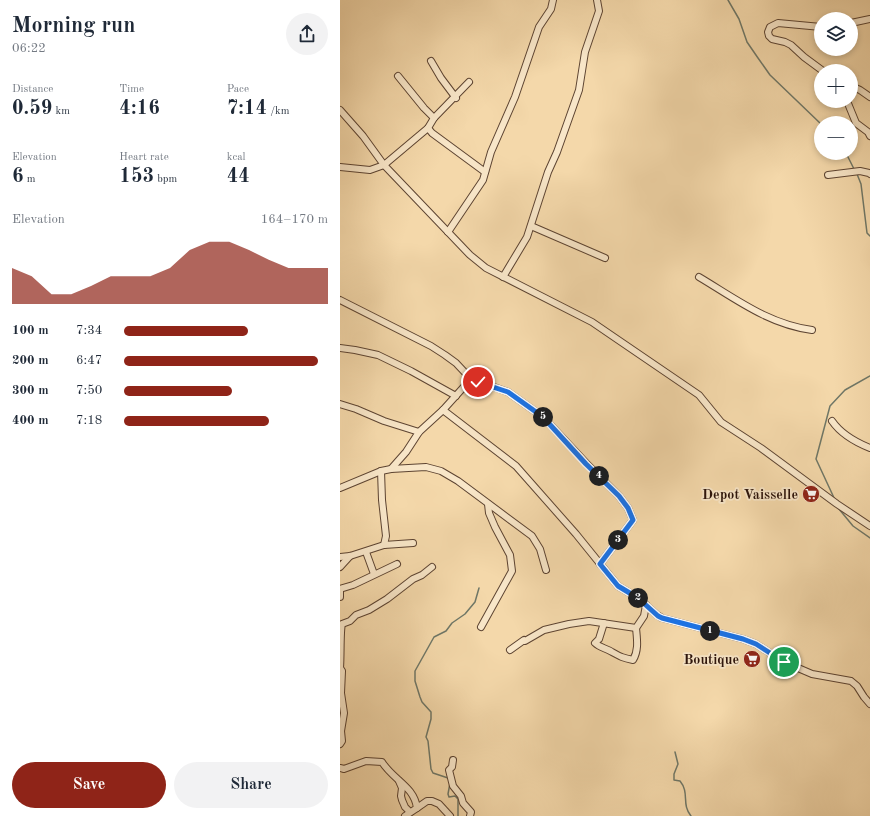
<!DOCTYPE html>
<meta charset="utf-8">
<style>
body{margin:0;font-family:"Old Standard TT",serif;background:#f2f2f3;color:#1f2937;height:100vh;display:flex;flex-direction:column;font-size:15px;white-space:nowrap}
*{box-sizing:border-box;margin:0}
p{font-size:13px;color:#747a83}
.icon{flex:none;width:22px;height:22px;fill:none;stroke:currentColor;stroke-width:2;stroke-linecap:round;stroke-linejoin:round}
.map{position:relative;flex:1;overflow:hidden}
.panel{display:flex;flex-direction:column;background:#fff;width:340px}
.panel>*{flex:none}
.controls{position:absolute;left:474px;top:12px;display:grid;gap:8px}
.controls a{display:grid;place-items:center;width:44px;height:44px;border-radius:50%;background:#fff;box-shadow:0 2px 6px #0003;font-size:20px}
.pin{position:absolute;display:grid;place-items:center;width:34px;height:34px;color:#fff;margin:-17px;border:2px solid #fff;border-radius:50%;box-shadow:0 1px 4px #0007}
.km{position:absolute;width:20px;height:20px;margin:-10px;border-radius:50%;background:#222;color:#fff;font-size:11px;line-height:20px;text-align:center}
.round{display:grid;place-items:center;flex:none;width:42px;height:42px;border-radius:21px;background:#f2f2f3}
.overview{display:flex;align-items:center;justify-content:space-between;height:68px;padding:0 12px}
h1{font-size:22px;font-weight:800;line-height:30px}
.figures{display:grid;grid-template-columns:repeat(3,1fr);gap:6px;height:68px;padding:4px 12px}
.figures div{display:grid;align-content:center}
.figures b{font-size:20px;font-weight:800}
.figures small{font-size:11px;font-weight:400}
.figures p{font-size:11px}
.chart{height:112px;padding:8px 12px}
.chart p{display:flex;justify-content:space-between}
.chart svg{width:100%;height:72px;margin-top:4px;fill:#8f2418;opacity:.7}
.action{display:flex;gap:8px;margin-top:auto;padding:8px 12px}
.action a{flex:1;height:46px;border-radius:24px;background:#8f2418;color:#fff;font-size:16px;font-weight:800;line-height:46px;text-align:center}
.action a+a{background:#f2f2f3;color:#1f2937}
ul{padding:0 12px;list-style:none;font-size:13px}
li{display:grid;grid-template-columns:64px 48px 1fr;align-items:center;height:30px}
li i{height:10px;border-radius:5px;background:#8f2418}
main{display:flex;flex:1;min-height:0}
.map>svg:first-child{display:block}
.lines{fill:none;stroke-linecap:round;stroke-linejoin:round}
.stream{stroke:#6f7767;stroke-width:1.5}
.minor-casing{stroke:#5d4432;stroke-width:8}
.minor{stroke:#f8e6c8;stroke-width:6}
.route-casing{stroke:#fff;stroke-width:8}
.route{stroke:#1a73e8;stroke-width:5}
.labels{text-anchor:middle;stroke-width:3.5;stroke-linejoin:round;paint-order:stroke}
.poi-label{font-size:14px;font-weight:bold;fill:#2b130a;stroke:#f8e6c8;text-anchor:end}
</style>
<main>
<section class="panel">
<div class="overview"><div><h1>Morning run</h1><p>06:22</p></div><a class="round"><svg class="icon" aria-label="share" viewBox="0 0 24 24"><path d="M12 15V3M7 8l5-5 5 5M5 13v7h14v-7"/></svg></a></div>
<div class="figures">
<div><p>Distance</p><b>0.59<small> km</small></b></div>
<div><p>Time</p><b>4:16</b></div>
<div><p>Pace</p><b>7:14<small> /km</small></b></div>
</div>
<div class="figures">
<div><p>Elevation</p><b>6<small> m</small></b></div>
<div><p>Heart rate</p><b>153<small> bpm</small></b></div>
<div><p>kcal</p><b>44</b></div>
</div>
<div class="chart"><p><span>Elevation</span>164–170 m</p>
<svg viewBox="0 0 160 44" preserveAspectRatio="none"><path d="M0 44V22L10 27L20 38L30 38L40 33L50 27L60 27L70 27L80 22L90 11L100 6L110 6L120 11L130 17L140 22L150 22L160 22V44z"/></svg>
</div>
<ul>
<li><b>100 m</b>7:34<i style="width:61%"></i></li>
<li><b>200 m</b>6:47<i style="width:95%"></i></li>
<li><b>300 m</b>7:50<i style="width:53%"></i></li>
<li><b>400 m</b>7:18<i style="width:71%"></i></li>
</ul>
<div class="action"><a>Save</a><a>Share</a></div>
</section>
<div class="map">
<svg width="530" height="816" viewBox="0 0 530 816">
<rect width="100%" height="100%" fill="#f4d8aa"/>
<filter id="stains"><feTurbulence type="fractalNoise" baseFrequency=".005" numOctaves="4"/><feColorMatrix values="0 0 0 0 .2 0 0 0 0 .09 0 0 0 0 .02 0 0 0 .5 -.17"/></filter>
<radialGradient id="worn" r=".72"><stop offset=".6" stop-color="#630" stop-opacity="0"/><stop offset="1" stop-color="#630" stop-opacity=".3"/></radialGradient>
<g class="lines">
<g class="stream">
<polyline points="388,0 399,19 407,42 418,58 430,75 481,124"/>
<polyline points="506,153 514,169"/>
<polyline points="517,174 521,184 527,233 530,236"/>
<polyline points="495,500 476,459 490,406 505,390 530,376"/>
<polyline points="499,509 513,526 530,538"/>
<path d="M335 752 338 764 334 774V780L340 781C350 793 341 804 351 816"/>
<polyline points="108,778 93,773 91,769 88,741 86,737 91,719 91,712 82,702 80,697 75,681 75,671 94,637 106,631 112,623 125,614 135,602 139,588"/>
<polyline points="110,783 108,794 109,797 115,796 118,799 118,816"/>
</g>
<defs>
<g id="minor">
<polyline points="511,23 530,19"/>
<polyline points="481,27 438,23 430,27 428,32 429,36 432,39 445,42 451,45 464,57 483,71"/>
<polyline points="91,61 101,78 116,98"/>
<polyline points="58,76 84,108 94,118"/>
<polyline points="511,86 520,90 530,97"/>
<polyline points="507,101 516,123 528,132 530,136"/>
<polyline points="0,110 23,136 44,165 130,255 146,268 252,322 271,335 359,395 381,422 421,448 497,504 530,526"/>
<polyline points="88,128 94,118 129,82"/>
<polyline points="0,167 30,170 44,165 88,128 92,133 145,172"/>
<polyline points="488,175 520,171 529,173 530,174"/>
<polyline points="191,226 265,258"/>
<polyline points="108,232 143,180 151,152 175,97 199,27 211,9 213,0"/>
<polyline points="163,277 187,237 208,172 217,152 239,90 245,52 259,11 257,0"/>
<path d="M359 277C396 299 428 324 472 330"/>
<polyline points="0,300 91,346 105,355 116,363 131,379 168,392 203,417 246,463 279,496 288,508 293,520 260,564"/>
<polyline points="0,348 15,350 38,355 71,371 116,396"/>
<polyline points="0,404 16,409 44,421 79,432"/>
<polyline points="103,410 176,466 236,534 278,586 298,598 317,615 322,618 403,639 416,644 444,662 472,674 511,681 517,686 524,697 530,704"/>
<path d="M492 421C501 434 515 442 530 448"/>
<polyline points="51,469 86,467 101,471 118,481 192,536 200,549 206,570"/>
<polyline points="41,471 42,500 46,536 44,545"/>
<polyline points="0,488 41,471 51,469 66,452 79,432 103,410 131,379"/>
<polyline points="26,552 34,574"/>
<polyline points="0,557 10,556 44,545 73,543"/>
<polyline points="0,567 10,556"/>
<polyline points="0,597 0,589 13,585 57,564"/>
<path d="M264 623 259 639 255 643C260 648 266 648 272 652 281 657 283 658 293 660 299 650 297 639 296 628"/>
<polyline points="141,627 172,571 170,555 155,527 149,513 148,504"/>
<polyline points="170,650 184,640 185,641 204,630 229,624 249,621 296,628 304,616 306,605"/>
<path d="M0 744 2 741 1 731 4 713 1 693 2 671 0 668C1 657 0 631 2 624L10 621 16 615 29 610 47 599 73 579 82 575 92 567"/>
<polyline points="113,760 112,767 109,770 113,786 121,796 123,803 131,812 130,816"/>
<path d="M0 768 4 769 26 761 42 762C53 780 74 786 77 808L65 816"/>
<polyline points="59,781 62,788 61,796 62,800 65,807 70,812"/>
<polyline points="77,808 87,801 92,801 99,804 110,816"/>
</g>
</defs>
<use href="#minor" class="minor-casing"/>
<use href="#minor" class="minor"/>
</g>
<g class="lines">
<defs>
<polyline id="route" points="138,382 168,392 203,417 246,464 279,496 288,508 293,520 260,564 278,586 298,598 318,616 322,618 403,639 416,644 444,662"/>
</defs>
<use href="#route" class="route-casing"/>
<use href="#route" class="route"/>
</g>
<defs>
<symbol id="supermarket-disc" viewBox="-11 -11 22 22"><circle r="9.5" fill="#8f2418" stroke="#f8e6c8"/><path d="M-6-5.5h2.5l.6 2H6L4.5 2H-2.5L-4.4-4H-6ZM-1.5 3.2a1.3 1.3 0 1 0 .1 0ZM3 3.2a1.3 1.3 0 1 0 .1 0Z" fill="#fff"/></symbol>
</defs>
<g fill-rule="evenodd">
<use href="#supermarket-disc" x="461" y="484" width="20" height="20"/>
<use href="#supermarket-disc" x="402" y="649" width="20" height="20"/>
</g>
<g class="labels">
<g class="poi-label">
<text x="458" y="499">Depot Vaisselle</text>
<text x="399" y="664">Boutique</text>
</g>
</g>
<rect width="100%" height="100%" filter="url(#stains)"/>
<rect width="100%" height="100%" fill="url(#worn)"/>
</svg>
<div class="controls">
<a><svg class="icon" aria-label="layers" viewBox="0 0 24 24"><path d="M12 4l9 5-9 5-9-5zM3 14l9 5 9-5"/></svg></a>
<a>+</a>
<a>−</a>
</div>
<div class="pin" style="left:444px;top:662px;background:#1e9e55"><svg class="icon" aria-label="arrive" viewBox="0 0 24 24"><path d="M6 21V4h12l-3 4 3 4H6"/></svg></div>
<div class="pin" style="left:138px;top:382px;background:#d93025"><svg class="icon" aria-label="check" viewBox="0 0 24 24"><path d="M5 12l5 5 9-10"/></svg></div>
<b class="km" style="left:370px;top:631px">1</b>
<b class="km" style="left:298px;top:598px">2</b>
<b class="km" style="left:278px;top:540px">3</b>
<b class="km" style="left:259px;top:476px">4</b>
<b class="km" style="left:203px;top:417px">5</b>
</div>
</main>
